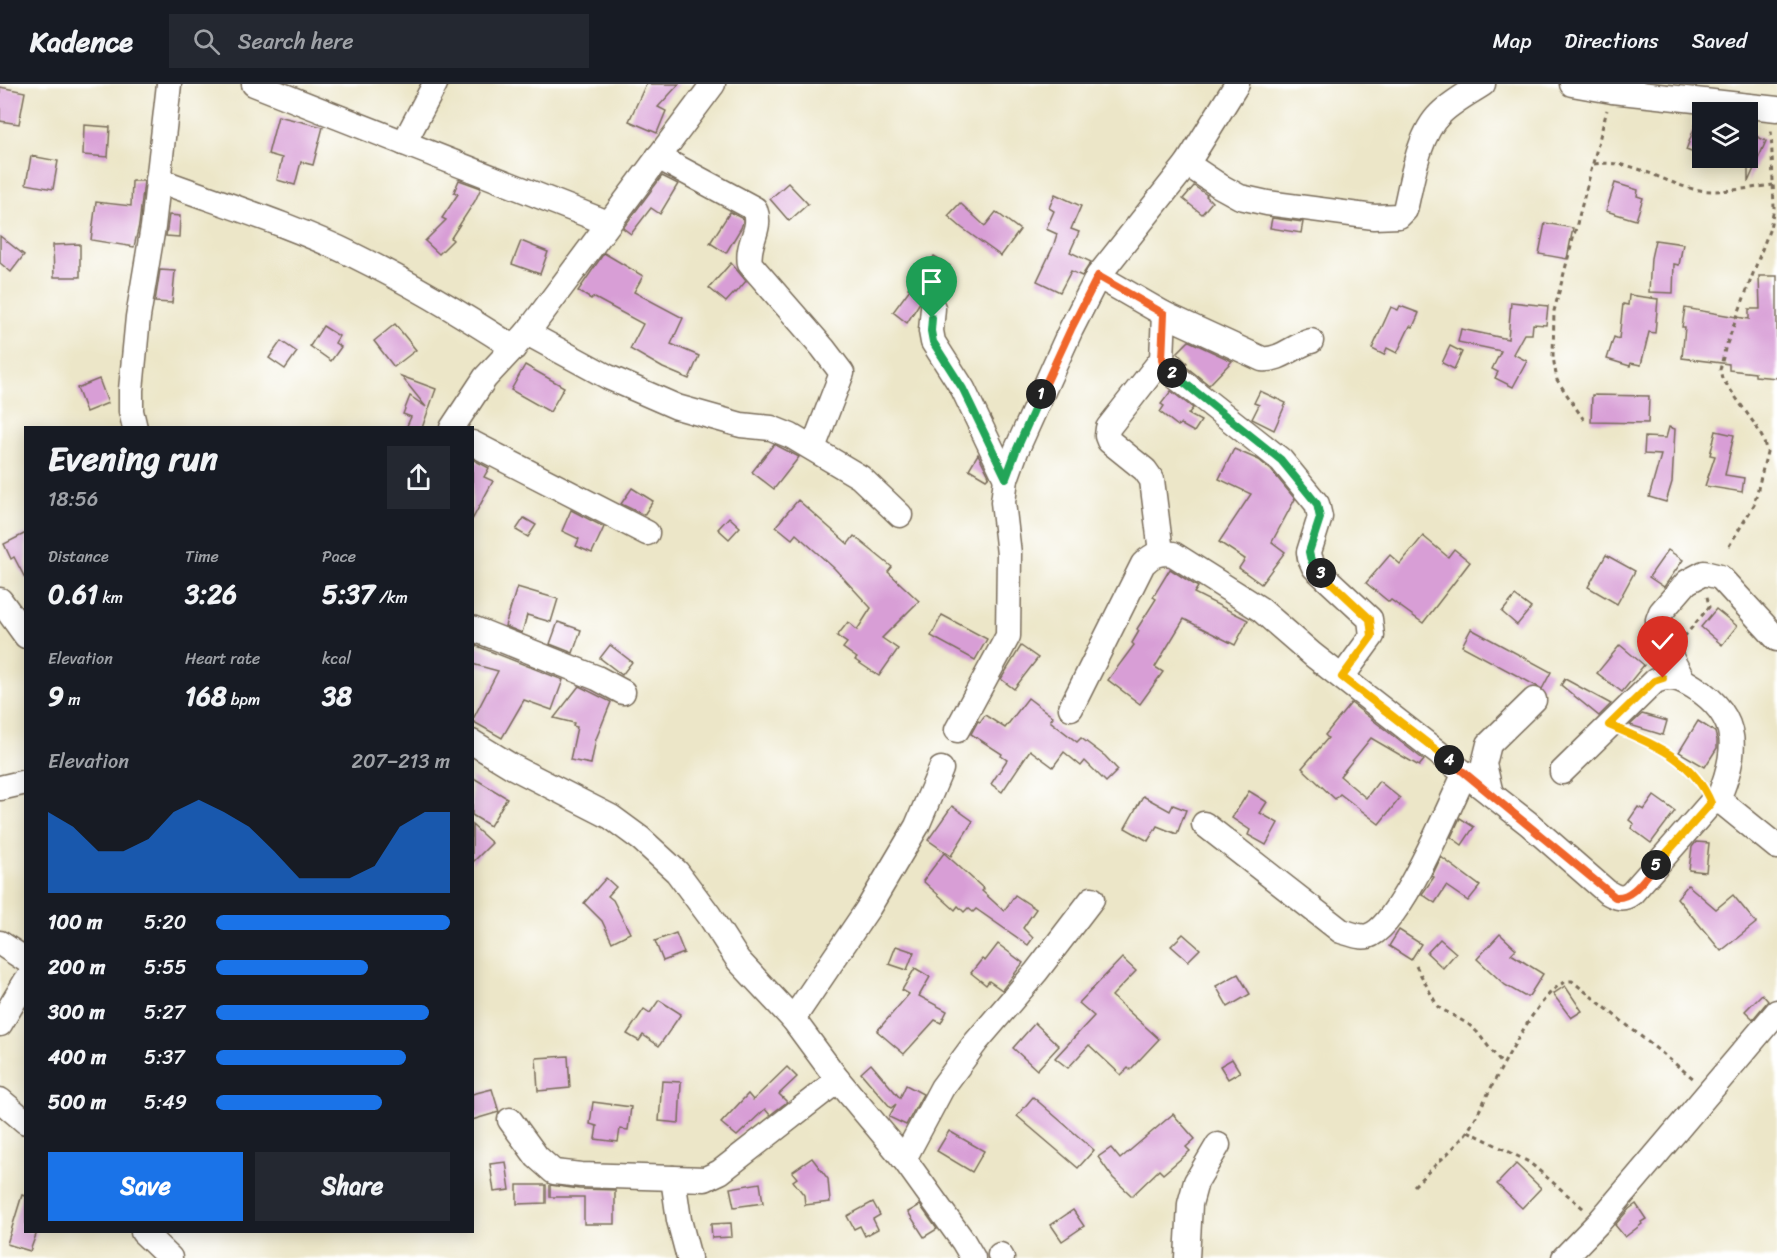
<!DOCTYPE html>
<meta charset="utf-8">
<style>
body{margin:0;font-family:Sriracha,sans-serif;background:#242831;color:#f1f3f6;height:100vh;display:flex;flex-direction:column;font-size:22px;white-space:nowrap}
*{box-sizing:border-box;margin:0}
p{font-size:20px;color:#9ea1a6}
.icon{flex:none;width:33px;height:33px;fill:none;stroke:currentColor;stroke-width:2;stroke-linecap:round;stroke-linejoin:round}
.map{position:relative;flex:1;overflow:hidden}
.details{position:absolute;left:24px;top:342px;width:450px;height:807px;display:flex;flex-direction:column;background:#171b24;border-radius:0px;box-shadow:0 3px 15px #0003}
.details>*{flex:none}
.buttons{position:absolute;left:1692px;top:18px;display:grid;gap:12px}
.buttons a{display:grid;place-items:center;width:66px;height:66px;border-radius:0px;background:#171b24;box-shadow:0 3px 15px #0003;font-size:30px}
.pin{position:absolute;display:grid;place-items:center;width:51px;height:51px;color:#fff;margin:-62px -26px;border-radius:50% 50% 50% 0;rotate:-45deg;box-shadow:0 0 6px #0007}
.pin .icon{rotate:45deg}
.km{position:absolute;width:30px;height:30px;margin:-15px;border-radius:50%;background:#222;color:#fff;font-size:16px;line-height:30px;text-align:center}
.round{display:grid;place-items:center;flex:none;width:63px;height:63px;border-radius:0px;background:#242831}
.overview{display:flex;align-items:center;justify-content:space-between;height:102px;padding:0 24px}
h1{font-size:33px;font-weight:700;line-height:45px}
.stats{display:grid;grid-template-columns:repeat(3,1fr);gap:9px;height:102px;padding:6px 24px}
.stats div{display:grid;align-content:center}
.stats b{font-size:26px;font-weight:700}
.stats small{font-size:16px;font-weight:400}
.stats p{font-size:16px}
.chart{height:168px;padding:12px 24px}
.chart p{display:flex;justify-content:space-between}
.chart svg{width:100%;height:108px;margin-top:6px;fill:#1a73e8;opacity:.7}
.cta{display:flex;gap:12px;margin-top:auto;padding:12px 24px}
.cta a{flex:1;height:69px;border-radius:0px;background:#1a73e8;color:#fff;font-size:24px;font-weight:700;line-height:69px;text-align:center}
.cta a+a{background:#242831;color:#f1f3f6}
ul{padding:0 24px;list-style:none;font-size:20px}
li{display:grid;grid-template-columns:96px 72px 1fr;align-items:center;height:45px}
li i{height:15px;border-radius:8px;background:#1a73e8}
header{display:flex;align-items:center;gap:36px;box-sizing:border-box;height:84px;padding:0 30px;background:#171b24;border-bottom:2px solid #363941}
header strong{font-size:28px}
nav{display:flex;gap:33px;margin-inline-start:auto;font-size:21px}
.search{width:420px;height:54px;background:#242831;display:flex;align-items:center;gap:15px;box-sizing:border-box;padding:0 21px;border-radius:0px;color:#9ea1a6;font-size:22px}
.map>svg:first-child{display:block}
.building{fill:#d89ed6}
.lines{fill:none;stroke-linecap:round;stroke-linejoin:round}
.minor-casing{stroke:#796c5a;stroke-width:27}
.path{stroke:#796c5a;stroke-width:3;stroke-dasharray:4.5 4.5;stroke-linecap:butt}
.minor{stroke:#fff;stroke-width:24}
.split-1-casing{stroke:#fff;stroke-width:12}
.split-2-casing{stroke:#fff;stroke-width:12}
.split-3-casing{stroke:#fff;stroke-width:12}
.split-4-casing{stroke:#fff;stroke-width:12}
.split-5-casing{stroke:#fff;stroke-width:12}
.split-6-casing{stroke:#fff;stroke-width:12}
.split-1{stroke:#22a559;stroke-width:8}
.split-2{stroke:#f0652b;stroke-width:8}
.split-3{stroke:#22a559;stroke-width:8}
.split-4{stroke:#f5b400;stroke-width:8}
.split-5{stroke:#f0652b;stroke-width:8}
.split-6{stroke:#f5b400;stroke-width:8}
</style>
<header>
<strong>Kadence</strong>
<div class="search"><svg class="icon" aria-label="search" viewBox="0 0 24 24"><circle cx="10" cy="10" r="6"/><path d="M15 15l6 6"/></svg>Search here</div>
<nav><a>Map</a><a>Directions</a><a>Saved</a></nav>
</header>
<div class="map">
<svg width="1777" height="1174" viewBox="0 0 1777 1174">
<rect width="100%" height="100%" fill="#fff"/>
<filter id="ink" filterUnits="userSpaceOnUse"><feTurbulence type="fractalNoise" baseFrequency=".0167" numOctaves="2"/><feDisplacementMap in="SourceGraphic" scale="12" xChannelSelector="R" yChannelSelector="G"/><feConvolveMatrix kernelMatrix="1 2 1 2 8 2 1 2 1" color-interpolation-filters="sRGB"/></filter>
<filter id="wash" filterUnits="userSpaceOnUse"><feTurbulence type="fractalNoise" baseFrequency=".008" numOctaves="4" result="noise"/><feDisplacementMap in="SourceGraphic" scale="24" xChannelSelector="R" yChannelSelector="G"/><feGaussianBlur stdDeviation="1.35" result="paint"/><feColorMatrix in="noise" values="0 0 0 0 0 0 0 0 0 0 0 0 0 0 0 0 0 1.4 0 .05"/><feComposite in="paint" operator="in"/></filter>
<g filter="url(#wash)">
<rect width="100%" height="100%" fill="#ece6c8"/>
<g id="blocks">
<g class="building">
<polygon points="646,0 679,0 658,23 666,27 657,49 629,37"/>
<polygon points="0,3 25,8 19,40 0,37"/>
<polygon points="1699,31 1702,31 1702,72 1686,66"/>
<polygon points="278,32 323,43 313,81 301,78 295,101 277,96 282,74 268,70"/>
<polygon points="84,41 110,43 108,73 83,71"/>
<polygon points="1748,48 1766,57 1748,98"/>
<polygon points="31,72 58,77 53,105 26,100"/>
<polygon points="662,92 678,100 660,130 651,124 631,150 623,144"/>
<polygon points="459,96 481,104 475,117 451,154 453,156 439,170 425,157 446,136 442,134 458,110 454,108"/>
<polygon points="132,97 144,97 139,141 134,163 91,156 96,118 131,122"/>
<polygon points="788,99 808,120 789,137 770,115"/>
<polygon points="1615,99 1638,106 1637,112 1643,114 1636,136 1606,127"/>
<polygon points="1194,102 1207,111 1206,112 1212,118 1202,130 1183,115"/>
<polygon points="1055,110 1081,122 1071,145 1079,148 1070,168 1091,178 1082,192 1071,187 1060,208 1037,197 1053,163 1057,150 1046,145 1054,127 1049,124"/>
<polygon points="960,119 985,142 996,128 1020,146 1001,172 962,144 948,132"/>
<polygon points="730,128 743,135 743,138 741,144 726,169 710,159"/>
<polygon points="169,131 180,132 179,153 166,152"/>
<polygon points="1272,134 1303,138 1301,149 1270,144"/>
<polygon points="1545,139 1573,144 1567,175 1539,170"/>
<polygon points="0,152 24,171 11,188 0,179"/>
<polygon points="1655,156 1683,160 1679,181 1674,180 1673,209 1649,208 1651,174"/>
<polygon points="521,157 548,168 540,190 512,180"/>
<polygon points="80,160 80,193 54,193 53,161"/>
<polygon points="604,169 643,192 634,208 683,234 671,260 699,272 689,295 663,284 630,265 643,240 593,213 591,215 578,207"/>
<polygon points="934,172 950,182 938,201 942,204 937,211 928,211 922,215 907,239 893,228 910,205 908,204 921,188 924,190"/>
<polygon points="731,179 746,197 736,209 735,208 726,218 709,204"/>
<polygon points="160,186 175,187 172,219 155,218"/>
<polygon points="1759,192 1777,192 1777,294 1755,292 1755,289 1729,286 1729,280 1682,274 1685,243 1682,243 1685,224 1749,235 1749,225 1760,225"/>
<polygon points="1629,211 1658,215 1655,249 1649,248 1641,281 1631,279 1630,282 1607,275 1614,253 1619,255 1623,220 1628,221"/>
<polygon points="1511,218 1548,222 1546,241 1533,240 1532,250 1524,250 1513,270 1527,277 1513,303 1495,294 1498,288 1492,285 1501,267 1458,258 1461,245 1508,255"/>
<polygon points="1400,222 1419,229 1413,243 1410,242 1397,269 1387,264 1384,271 1372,265 1391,223 1398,226"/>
<polygon points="395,240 416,266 394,283 374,257"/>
<polygon points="323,242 339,252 335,259 341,263 331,277 310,262"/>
<polygon points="281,257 297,268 285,285 269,274"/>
<polygon points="1189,257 1232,277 1209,301 1184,281 1187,279 1177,269"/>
<polygon points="1450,262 1462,268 1454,285 1442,279"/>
<polygon points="525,281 564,303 550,328 511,306"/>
<polygon points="401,292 436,305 422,344 406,344 411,333 403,330 410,312 426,323"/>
<polygon points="99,295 108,319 86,328 77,304"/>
<polygon points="1171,307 1193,324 1188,330 1201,337 1194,348 1180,340 1178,342 1160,328 1164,322 1161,320"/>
<polygon points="1260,307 1286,319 1274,346 1252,335 1259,321 1254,319"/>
<polygon points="1592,311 1649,312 1648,339 1591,338"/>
<polygon points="1669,343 1675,345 1672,398 1666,418 1649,413 1661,371 1644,370 1645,353 1666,354"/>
<polygon points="1716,347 1734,351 1725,391 1744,394 1742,408 1705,402 1715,372 1710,371"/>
<polygon points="774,360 799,373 774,405 752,388"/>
<polygon points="1234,365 1259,376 1271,386 1295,415 1272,458 1285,468 1261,500 1239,484 1245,475 1219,458 1251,410 1219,395"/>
<polygon points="978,370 989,392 986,395 969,385"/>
<polygon points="472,375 489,384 484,393 493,397 472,436"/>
<polygon points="632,404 653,417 644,431 621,420"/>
<polygon points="798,416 848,460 854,452 892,483 888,488 919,517 882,554 898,565 879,592 855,576 857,574 843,564 847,559 837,552 848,538 857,546 871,524 834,484 796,450 792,455 776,442"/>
<polygon points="571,426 604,443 592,469 576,462 579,455 562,447"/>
<polygon points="729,433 740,443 729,455 718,445"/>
<polygon points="524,434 536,441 528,453 516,446"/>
<polygon points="26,449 26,496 14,473 11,475 4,460"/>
<polygon points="1423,452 1448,473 1454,465 1470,478 1423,539 1391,516 1389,518 1366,499 1390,471 1400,480"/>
<polygon points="1668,466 1683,476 1664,503 1649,493"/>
<polygon points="1606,471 1635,487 1617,520 1588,503"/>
<polygon points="1170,485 1198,503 1194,509 1248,536 1235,561 1184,535 1155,583 1163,588 1140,620 1108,596 1134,561 1132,559 1139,547 1137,545 1156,515 1153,513"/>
<polygon points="517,503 558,515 551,538 527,531 522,549 505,542"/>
<polygon points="1515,512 1531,524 1517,541 1502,528"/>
<polygon points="1716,525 1737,542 1722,561 1701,543"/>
<polygon points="942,531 987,555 975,576 931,552"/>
<polygon points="558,538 581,546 573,569 550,560"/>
<polygon points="1471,545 1551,588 1542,605 1462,562"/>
<polygon points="472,560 563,596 552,626 524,616 502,654 472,637 498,587 472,580"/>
<polygon points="610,561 632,578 622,591 600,574"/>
<polygon points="1620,561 1644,581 1622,608 1597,589"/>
<polygon points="1021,562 1038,574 1014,605 1001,595"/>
<polygon points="1565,595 1611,620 1599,632 1561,601"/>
<polygon points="579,602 611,618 596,655 591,680 570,676 577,643 573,642 574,639 554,634"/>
<polygon points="1028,614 1053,633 1050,637 1077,658 1081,654 1105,672 1118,686 1106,698 1085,677 1081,682 1064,668 1053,683 1030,666 1002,708 991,700 1007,676 1001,672 1002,670 971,650 978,637 980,638 985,631 1005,644"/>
<polygon points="1351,619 1424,676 1419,682 1371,654 1340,692 1366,714 1379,697 1400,714 1379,740 1340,710 1335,715 1302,684 1328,654 1325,651"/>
<polygon points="1642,630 1667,637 1663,651 1630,641"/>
<polygon points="1698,637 1715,648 1717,656 1717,664 1705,683 1679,668"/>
<polygon points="472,693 507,714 490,742 472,731"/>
<polygon points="1249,707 1267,718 1260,729 1278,739 1266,761 1248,751 1250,746 1232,734"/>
<polygon points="1143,712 1170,727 1173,721 1186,726 1177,750 1157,742 1148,757 1125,744"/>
<polygon points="1654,712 1675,727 1651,759 1631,744 1634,740 1629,736 1638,723 1644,726"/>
<polygon points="952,722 973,737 951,772 928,756"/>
<polygon points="1460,734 1474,743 1462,761 1451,753"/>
<polygon points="472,741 492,759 472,779"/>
<polygon points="1696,758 1709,759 1706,788 1689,786 1692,763"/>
<polygon points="944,769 984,805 982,807 1004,827 1015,811 1036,825 1023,844 1033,854 1028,861 976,825 973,828 968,824 964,828 958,822 955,826 923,797"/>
<polygon points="1441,773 1480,802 1468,817 1446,802 1435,819 1422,810 1434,793 1432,792"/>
<polygon points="606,794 616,803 608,812 613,816 630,849 612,858 602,837 584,819"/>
<polygon points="1688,801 1716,825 1733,811 1756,839 1721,867 1677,814"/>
<polygon points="1399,846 1421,860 1411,876 1389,862"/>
<polygon points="676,849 684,869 663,877 655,857"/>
<polygon points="1183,850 1200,865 1188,877 1171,862"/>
<polygon points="1500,850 1516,865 1511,870 1543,890 1529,912 1524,912 1505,901 1477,875"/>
<polygon points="1440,855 1456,869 1443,884 1427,869"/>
<polygon points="998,860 1023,879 1002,906 989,897 986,901 971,889 982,875 985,877"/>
<polygon points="896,862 914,868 907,886 889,880"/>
<polygon points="1122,874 1136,887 1112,912 1159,955 1130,986 1128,984 1121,991 1089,961 1068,984 1055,974 1094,932 1079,919"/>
<polygon points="915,884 930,893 919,912 947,927 941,939 935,936 904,970 877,947 909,910 902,906"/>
<polygon points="1238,890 1250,910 1228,923 1216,902"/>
<polygon points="1565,902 1582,927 1571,934 1553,910"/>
<polygon points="1762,910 1768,917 1753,935 1745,927"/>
<polygon points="659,916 681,930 659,962 643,951 639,957 627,950 644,925 650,929"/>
<polygon points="1035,939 1059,962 1037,986 1013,964"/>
<polygon points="568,972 570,1004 538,1007 536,974"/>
<polygon points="1232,975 1240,988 1228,995 1220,982"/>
<polygon points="871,980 900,1014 906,1001 923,1010 906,1041 889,1033 896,1020 891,1024 861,989"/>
<polygon points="787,983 797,993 779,1010 787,1018 770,1031 765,1025 737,1052 721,1039 748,1010 753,1016"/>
<polygon points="662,997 681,998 679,1039 659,1037"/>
<polygon points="492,1005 499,1028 472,1036 472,1010"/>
<polygon points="1033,1013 1094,1066 1078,1084 1017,1032"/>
<polygon points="593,1018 631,1023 628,1046 620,1045 618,1058 595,1055 597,1042 590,1040"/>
<polygon points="1173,1030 1195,1055 1186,1063 1190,1067 1163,1090 1159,1086 1132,1112 1113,1094 1098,1073 1111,1064 1120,1075"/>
<polygon points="949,1047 984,1067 972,1088 937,1067"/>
<polygon points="812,1074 828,1095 830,1118 805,1121 804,1111 793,1097 797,1094 792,1088"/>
<polygon points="506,1078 510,1106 494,1108 490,1080"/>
<polygon points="1516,1080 1541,1104 1522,1124 1497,1100"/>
<polygon points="760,1099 763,1119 734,1123 730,1104"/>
<polygon points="517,1101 546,1101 546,1119 517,1120"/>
<polygon points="550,1101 579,1105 615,1106 615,1140 584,1140 584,1113 550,1113"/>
<polygon points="22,1111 26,1112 26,1148 37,1148 30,1167 7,1160"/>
<polygon points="873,1118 880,1131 873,1135 878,1145 865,1152 860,1142 854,1145 847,1132"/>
<polygon points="1636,1120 1646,1135 1641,1138 1642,1140 1625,1153 1615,1141 1629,1125"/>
<polygon points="920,1121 937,1145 924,1153 908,1128"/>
<polygon points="1073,1126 1084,1142 1062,1157 1051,1141"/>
<polygon points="731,1139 732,1153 712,1154 711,1140"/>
</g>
</g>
</g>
<g filter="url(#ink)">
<use href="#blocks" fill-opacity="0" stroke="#796c5a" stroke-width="1.5"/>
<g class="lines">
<defs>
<g id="minor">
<polyline points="254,0 608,139"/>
<polyline points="1572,0 1612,7 1777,25"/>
<polyline points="404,59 435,0"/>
<path d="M658 73 755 125C763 146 746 158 750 180L823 264 842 289 813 364"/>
<path d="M1187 80 1220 102 1240 113 1267 119 1374 133 1399 132 1405 126C1412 97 1418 51 1440 30 1452 18 1469 9 1483 0"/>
<path d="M158 96C223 120 292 141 355 172 410 199 462 230 514 264"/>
<path d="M1098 192 1164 230 1262 275C1280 277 1293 262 1311 257"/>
<polyline points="933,224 931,247 933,258 963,305 1006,395"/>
<polyline points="1164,230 1162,275 1163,280 1171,289 1281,376 1317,420 1320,433 1309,468 1310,474 1314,483 1370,535 1372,552 1342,593"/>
<polyline points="527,249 608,293 677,323 741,341 771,344 791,352 860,393 900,431"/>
<polyline points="135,344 131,327 131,306 138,233 153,143 169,0"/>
<polyline points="452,344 485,294 527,249 713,0"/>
<polyline points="472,359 647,449"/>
<polyline points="1161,468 1152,396 1145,386 1109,357 1107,352 1108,344 1162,275"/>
<polyline points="0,516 26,552"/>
<polyline points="472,544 597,594 623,608"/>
<polyline points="1683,596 1668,568 1658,536 1661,528 1687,498 1704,489 1720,493 1777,555"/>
<path d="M1071 624 1143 480C1153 470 1159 468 1173 470L1260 525 1313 571 1528 739 1607 808C1617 814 1623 816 1632 809L1711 719 1717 718 1724 720 1777 763"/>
<polyline points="957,646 1008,552 1009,470 1003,418 1006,395 1016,367 1071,245 1098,192 1187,80 1237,0"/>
<polyline points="472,658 513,683 611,733 641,755 677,788 709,831 738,876 793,935 838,996 904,1075 963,1157 973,1174"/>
<path d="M1562 688 1655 597C1670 591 1680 594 1694 603 1743 634 1737 670 1717 718"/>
<polyline points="0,704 26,698"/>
<polyline points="1491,710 1484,680 1489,660 1534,616"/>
<path d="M1204 740 1341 847C1349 849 1359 854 1368 852 1400 843 1450 720 1465 689"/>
<polyline points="0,859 26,876"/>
<polyline points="793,935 869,823 917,742 941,685"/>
<polyline points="0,940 26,897"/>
<polyline points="0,1016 26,1038"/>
<polyline points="510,1036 537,1073 554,1088 581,1091 705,1095 720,1088 838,996"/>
<polyline points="904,1075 942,1004 976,958 1036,888 1092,815"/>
<polyline points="673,1094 679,1136 689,1174"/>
<polyline points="143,1148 170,1174"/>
<polyline points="1000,1171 1002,1174"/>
<polyline points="1187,1174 1190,1120 1196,1098 1218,1061"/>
<polyline points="1564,1174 1599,1138 1777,928"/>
</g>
</defs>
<use href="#minor" class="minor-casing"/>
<g class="path">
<path d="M1594 80C1634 75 1656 96 1693 105 1715 110 1750 104 1773 101"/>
<polyline points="1584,336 1557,296 1553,273 1554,227 1607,26"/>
<polyline points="1729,462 1754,421 1767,368 1763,355 1756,342 1722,294 1720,286 1725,265 1770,144 1774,124 1771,44"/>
<polyline points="1684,553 1709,523 1707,512"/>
<path d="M1631 651C1662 663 1679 674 1701 699"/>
<polyline points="1416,882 1438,923 1468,940 1477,948 1502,980"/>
<polyline points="1468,1047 1529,1078 1584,1125"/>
<path d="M1414 1102C1430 1085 1457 1063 1469 1045 1486 1018 1540 894 1572 897L1694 995"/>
</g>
<use href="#minor" class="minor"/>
</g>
</g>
<g class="lines" filter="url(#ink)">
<defs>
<polyline id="split-1" points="932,234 931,247 933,258 963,305 1006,394 1016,367 1041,310"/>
<polyline id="split-2" points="1041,310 1071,245 1098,192 1164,230 1162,275 1163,280 1172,289"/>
<path id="split-3" d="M1172 289 1281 376 1317 420 1320 434 1309 468C1310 477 1314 483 1321 489"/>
<polyline id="split-4" points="1321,489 1370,535 1372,552 1342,593 1449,676"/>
<path id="split-5" d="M1449 676 1615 813C1633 815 1645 793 1656 781"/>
<path id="split-6" d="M1656 781 1711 719C1692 673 1652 660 1609 641L1654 597 1663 594"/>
</defs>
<use href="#split-1" class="split-1-casing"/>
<use href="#split-2" class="split-2-casing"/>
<use href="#split-3" class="split-3-casing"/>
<use href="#split-4" class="split-4-casing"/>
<use href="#split-5" class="split-5-casing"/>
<use href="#split-6" class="split-6-casing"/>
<use href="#split-1" class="split-1"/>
<use href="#split-2" class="split-2"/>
<use href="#split-3" class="split-3"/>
<use href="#split-4" class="split-4"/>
<use href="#split-5" class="split-5"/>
<use href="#split-6" class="split-6"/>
</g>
</svg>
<div class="buttons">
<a><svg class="icon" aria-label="layers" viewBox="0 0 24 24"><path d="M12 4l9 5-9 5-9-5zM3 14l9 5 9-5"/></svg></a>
</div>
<div class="pin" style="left:932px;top:234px;background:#1e9e55"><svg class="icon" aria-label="arrive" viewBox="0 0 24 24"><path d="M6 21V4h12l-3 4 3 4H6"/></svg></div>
<div class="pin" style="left:1663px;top:594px;background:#d93025"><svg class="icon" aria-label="check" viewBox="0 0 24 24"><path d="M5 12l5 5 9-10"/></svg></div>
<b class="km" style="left:1041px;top:310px">1</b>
<b class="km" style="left:1172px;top:289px">2</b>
<b class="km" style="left:1321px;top:489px">3</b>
<b class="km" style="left:1449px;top:676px">4</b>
<b class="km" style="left:1656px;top:781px">5</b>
<section class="details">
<div class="overview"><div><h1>Evening run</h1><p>18:56</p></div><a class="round"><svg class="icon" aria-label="share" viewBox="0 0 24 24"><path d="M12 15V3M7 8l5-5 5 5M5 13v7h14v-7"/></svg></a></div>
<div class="stats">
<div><p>Distance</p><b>0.61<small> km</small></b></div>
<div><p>Time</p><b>3:26</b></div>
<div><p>Pace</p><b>5:37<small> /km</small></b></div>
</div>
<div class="stats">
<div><p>Elevation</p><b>9<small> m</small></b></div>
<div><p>Heart rate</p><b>168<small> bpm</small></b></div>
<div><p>kcal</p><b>38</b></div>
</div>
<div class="chart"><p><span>Elevation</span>207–213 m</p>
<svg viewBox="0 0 160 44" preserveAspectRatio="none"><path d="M0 44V11L10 17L20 27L30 27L40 22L50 11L60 6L70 11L80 17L90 27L100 38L110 38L120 38L130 33L140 17L150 11L160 11V44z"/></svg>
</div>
<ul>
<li><b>100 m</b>5:20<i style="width:100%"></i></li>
<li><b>200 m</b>5:55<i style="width:65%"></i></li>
<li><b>300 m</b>5:27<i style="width:91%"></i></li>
<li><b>400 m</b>5:37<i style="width:81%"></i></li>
<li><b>500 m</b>5:49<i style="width:71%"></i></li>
</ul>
<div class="cta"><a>Save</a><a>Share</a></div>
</section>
</div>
